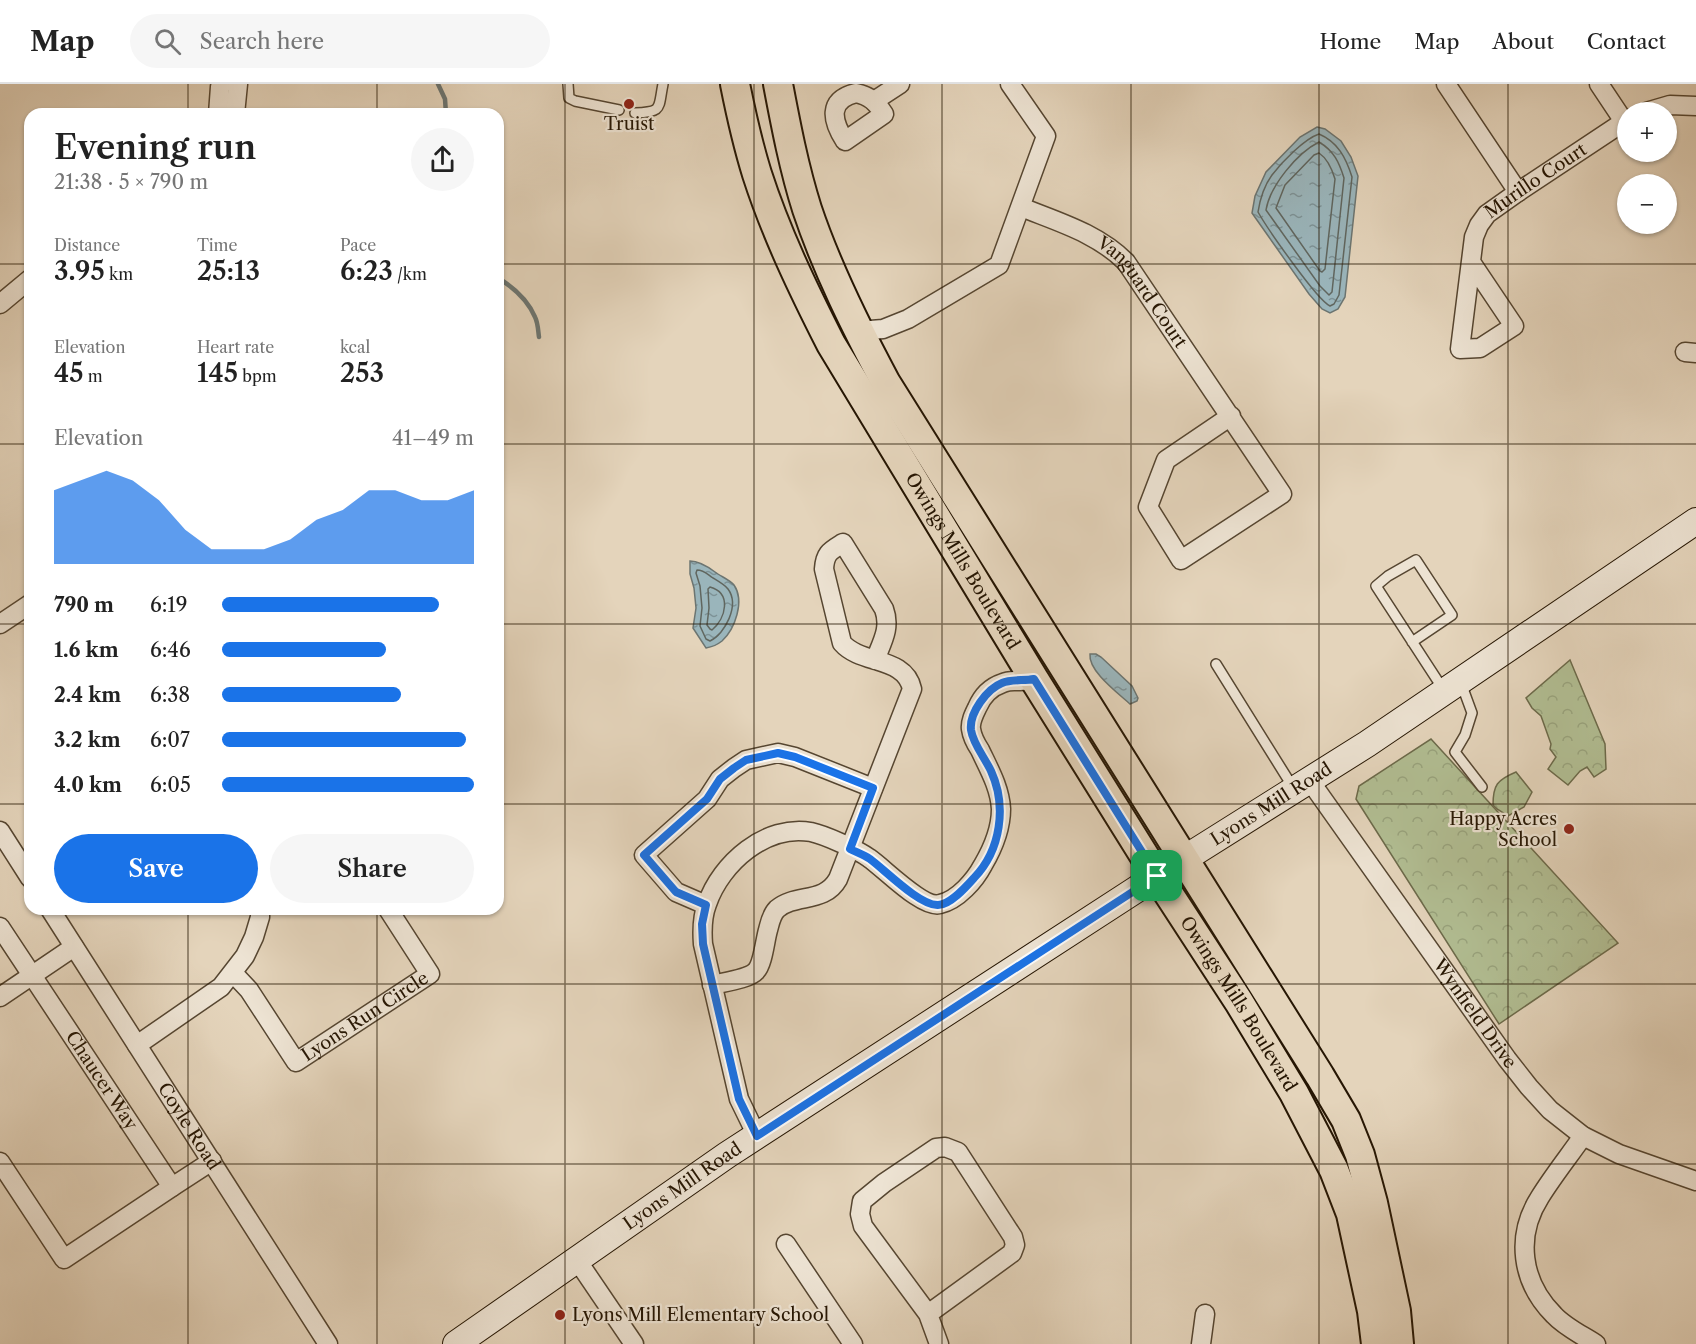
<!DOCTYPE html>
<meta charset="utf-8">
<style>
body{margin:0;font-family:"Libre Caslon Text",serif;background:#f6f6f6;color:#222;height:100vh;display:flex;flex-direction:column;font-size:22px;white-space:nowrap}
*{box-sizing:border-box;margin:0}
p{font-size:20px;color:#767676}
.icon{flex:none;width:33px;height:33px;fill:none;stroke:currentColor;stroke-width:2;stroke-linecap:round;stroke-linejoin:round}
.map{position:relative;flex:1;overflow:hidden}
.side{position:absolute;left:24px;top:24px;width:480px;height:807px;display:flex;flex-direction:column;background:#fff;border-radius:18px;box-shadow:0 2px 4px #0004}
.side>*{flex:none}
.controls{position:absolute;left:1617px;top:18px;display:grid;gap:12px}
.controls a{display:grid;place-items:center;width:60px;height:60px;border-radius:50%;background:#fff;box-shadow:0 2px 4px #0004;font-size:30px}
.pin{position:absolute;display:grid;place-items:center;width:51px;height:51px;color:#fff;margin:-26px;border-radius:12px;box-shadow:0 3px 9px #0006}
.round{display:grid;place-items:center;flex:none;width:63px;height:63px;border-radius:32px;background:#f6f6f6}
.head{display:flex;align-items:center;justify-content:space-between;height:102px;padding:0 30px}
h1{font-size:33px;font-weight:600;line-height:45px}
.figures{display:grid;grid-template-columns:repeat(3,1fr);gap:9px;height:102px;padding:6px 30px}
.figures div{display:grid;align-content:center}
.figures b{font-size:26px;font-weight:600}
.figures small{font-size:16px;font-weight:400}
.figures p{font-size:16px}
.chart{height:168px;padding:12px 30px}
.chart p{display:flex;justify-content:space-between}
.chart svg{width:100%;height:108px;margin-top:6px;fill:#1a73e8;opacity:.7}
.button{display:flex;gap:12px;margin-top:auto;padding:12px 30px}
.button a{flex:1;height:69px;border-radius:36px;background:#1a73e8;color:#fff;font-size:24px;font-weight:600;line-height:69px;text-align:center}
.button a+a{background:#f6f6f6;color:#222}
ul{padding:0 30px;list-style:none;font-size:20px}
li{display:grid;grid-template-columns:96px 72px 1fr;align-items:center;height:45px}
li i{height:15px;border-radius:8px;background:#1a73e8}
header{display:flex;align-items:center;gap:36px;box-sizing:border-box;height:84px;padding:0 30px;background:#fff;border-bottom:2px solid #e0e0e0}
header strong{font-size:28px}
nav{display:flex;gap:33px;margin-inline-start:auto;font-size:21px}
.search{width:420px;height:54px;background:#f6f6f6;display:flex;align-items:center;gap:15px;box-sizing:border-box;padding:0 21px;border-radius:33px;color:#767676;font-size:22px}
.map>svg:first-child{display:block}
.forest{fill:url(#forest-crowns);stroke:#6c6a4a;stroke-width:1.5}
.water{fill:url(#water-ripples);stroke:#6c7571;stroke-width:1.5}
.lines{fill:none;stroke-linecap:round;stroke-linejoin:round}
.shore{stroke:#60665f;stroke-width:1.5}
.stream{stroke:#6c7571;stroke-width:4.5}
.service-casing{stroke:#564631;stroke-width:12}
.minor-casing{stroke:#564631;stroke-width:21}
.secondary-casing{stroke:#261603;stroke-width:28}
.primary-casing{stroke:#261603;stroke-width:32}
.service{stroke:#ede3d3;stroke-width:9}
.minor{stroke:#ede3d3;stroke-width:18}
.secondary{stroke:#ede3d3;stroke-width:26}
.primary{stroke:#e4d4bb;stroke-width:28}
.route-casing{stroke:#fff;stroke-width:12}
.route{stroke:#1a73e8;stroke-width:8}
.grid{fill:none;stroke:#261603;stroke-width:1.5;stroke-opacity:0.55}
.poi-dot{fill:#8f2418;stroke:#ede3d3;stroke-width:2}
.labels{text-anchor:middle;stroke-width:4.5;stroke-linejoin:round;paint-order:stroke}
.poi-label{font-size:18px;fill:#261603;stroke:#ede3d3}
.street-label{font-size:18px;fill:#261603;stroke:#ede3d3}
</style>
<header>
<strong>Map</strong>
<div class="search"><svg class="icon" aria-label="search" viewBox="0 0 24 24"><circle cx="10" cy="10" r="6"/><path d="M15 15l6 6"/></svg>Search here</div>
<nav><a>Home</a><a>Map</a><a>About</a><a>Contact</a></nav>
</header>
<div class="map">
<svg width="1696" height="1260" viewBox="0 0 1696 1260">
<defs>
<pattern id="forest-crowns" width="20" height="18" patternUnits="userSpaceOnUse" patternTransform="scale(1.5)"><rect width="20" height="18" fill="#b1bd92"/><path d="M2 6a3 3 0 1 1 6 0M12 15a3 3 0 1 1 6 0" fill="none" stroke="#98a27c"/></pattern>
<pattern id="water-ripples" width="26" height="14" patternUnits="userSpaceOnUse" patternTransform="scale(1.5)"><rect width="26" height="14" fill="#9ab5bb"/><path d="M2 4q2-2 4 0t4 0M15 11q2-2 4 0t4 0" fill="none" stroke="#7d9296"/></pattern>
</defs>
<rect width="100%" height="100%" fill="#e4d4bb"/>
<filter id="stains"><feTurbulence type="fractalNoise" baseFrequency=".00333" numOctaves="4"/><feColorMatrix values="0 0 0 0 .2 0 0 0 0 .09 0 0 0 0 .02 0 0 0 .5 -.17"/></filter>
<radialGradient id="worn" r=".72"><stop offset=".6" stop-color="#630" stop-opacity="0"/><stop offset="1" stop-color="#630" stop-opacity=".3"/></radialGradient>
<g class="forest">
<polygon points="1570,576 1605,660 1606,685 1594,693 1587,683 1580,687 1568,701 1548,685 1556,673 1550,665 1551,660 1541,632 1532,624 1526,614"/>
<polygon points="1431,655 1618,859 1499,940 1356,715 1359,702"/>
<path d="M1516 688 1532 708 1524 723 1508 732 1497 725 1493 721C1493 701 1497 696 1516 688Z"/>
</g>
<g class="water">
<polygon points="1317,43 1325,45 1341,57 1351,73 1358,92 1345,213 1338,225 1330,229 1322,225 1309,210 1252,129 1255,112 1266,88 1300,53"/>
<path d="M690 477C699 477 707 482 715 488 720 492 730 496 734 501 745 517 735 545 722 557 717 561 712 563 706 564L693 544 696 524 694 504 690 490Z"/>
<path d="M1090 570H1096L1101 573 1132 602 1138 614 1137 617 1130 620C1118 609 1088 587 1090 570Z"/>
</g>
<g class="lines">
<g class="shore">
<path d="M1319 50C1338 58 1346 74 1352 93L1339 211 1334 220 1330 222C1317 216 1267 144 1258 128 1260 115 1264 102 1272 91 1282 78 1304 55 1319 50Z"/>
<path d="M1319 58C1334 67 1339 78 1344 94L1332 208 1329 211 1320 202 1266 126C1270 102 1297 69 1319 58Z"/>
<path d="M1319 69C1328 75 1332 85 1335 95L1325 185 1322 188 1320 187 1276 124 1285 101 1314 71Z"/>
<path d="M697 486C704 486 707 490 713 494 718 497 725 501 728 505 740 521 725 550 710 557L706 555 700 542 702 524 700 502 696 489Z"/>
<path d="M710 503C732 509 726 534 712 546L710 545 707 541 709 524 708 505Z"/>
</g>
<g class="stream">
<polyline points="438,0 445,15 446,30"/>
<path d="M498 194C513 203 528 217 535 233 538 239 538 246 539 253"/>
</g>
<defs>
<g id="service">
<polyline points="568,0 569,14 575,17 619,26"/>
<path d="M635 29C663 28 658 25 663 0"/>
<polyline points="1412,558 1452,531 1416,476 1388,492 1376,502 1443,605"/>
<polyline points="1216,580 1294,705"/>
<polyline points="1461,599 1472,629 1465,651 1455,668 1482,703"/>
</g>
<g id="minor">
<polyline points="1446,0 1518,108"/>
<polyline points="1599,0 1623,36"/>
<path d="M856 9C870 12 876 18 884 30L845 57C832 37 827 16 856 9Z"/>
<polyline points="874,17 900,0"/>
<polyline points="1646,28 1670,21 1696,22"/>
<polyline points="218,30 220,3 222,0"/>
<polyline points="235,30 238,0"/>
<path id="s1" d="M1021 123C1058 138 1097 149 1126 178L1282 410 1181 476 1148 423 1166 376 1231 332"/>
<path id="s2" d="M1471 178 1514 242 1480 264 1460 265 1474 153 1479 141 1487 130 1518 108 1628 35"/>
<polyline points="0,220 30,195"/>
<polyline points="858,247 883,245 908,235 999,181 1046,52 1010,0"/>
<polyline points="1685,268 1696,269"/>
<polyline points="0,540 30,520"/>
<path id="s3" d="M1310 697 1507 975 1529 1003 1550 1026 1583 1052 1619 1070 1696 1097"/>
<polyline points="0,747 30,794"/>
<polyline points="706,821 676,808 644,771 707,715 720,695 734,684 746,676 778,669 795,673 873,704"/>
<path id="s4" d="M50 825 328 1260"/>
<path id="s5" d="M0 843 172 1103 64 1175 0 1078"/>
<path id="s6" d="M233 889 249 906 296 978 430 890 388 825"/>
<path d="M712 901C724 898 749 895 756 887 763 880 765 856 768 846 770 839 771 831 777 825 796 809 824 820 838 795L912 605C905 572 861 581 842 559L824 485C825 469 830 467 843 459L884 525C891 544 882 558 875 576"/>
<polyline points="0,913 74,863"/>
<polyline points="137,961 221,903 245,872 254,853 260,833 260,825"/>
<path d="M757 1052 739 1015 703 860C702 847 702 833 707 820 721 779 766 740 811 748 825 751 858 766 869 774 885 785 923 825 940 820 958 816 975 796 983 781 993 764 1001 745 1001 725 1000 704 989 685 980 666 976 660 972 652 971 645 970 638 974 630 977 624 982 612 991 603 1003 599 1009 596 1014 597 1020 597 1025 597 1030 596 1034 595"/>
<path d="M1583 1052C1569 1072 1553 1092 1540 1113 1515 1152 1521 1198 1554 1231 1565 1243 1582 1251 1596 1260"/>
<polyline points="172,1103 212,1077"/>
<polyline points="786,1160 853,1260"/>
<polyline points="577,1176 634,1260"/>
<polyline points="928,1230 1012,1169 1015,1161 1013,1153 958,1068 945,1063 936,1064 884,1099 862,1117 860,1130 863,1142 928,1230 939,1260"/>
<polyline points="1201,1260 1205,1230"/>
</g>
<g id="secondary">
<path id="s7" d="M456 1260 727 1071 1157 792 1367 660 1696 437"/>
</g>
<g id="primary">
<path id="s8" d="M735 0C741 30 748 61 757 90 776 149 803 205 831 260L1034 595 1157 792 1239 918 1294 1009 1334 1086 1351 1130 1372 1227 1376 1260"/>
<path d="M778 0C786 42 794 84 807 125 827 185 856 243 886 299L1320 992 1346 1036 1360 1071 1373 1119 1396 1227 1399 1260"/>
</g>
</defs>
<use href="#service" class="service-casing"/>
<use href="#minor" class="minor-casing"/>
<use href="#secondary" class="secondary-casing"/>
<use href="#primary" class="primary-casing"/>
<use href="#service" class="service"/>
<use href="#minor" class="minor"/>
<use href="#secondary" class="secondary"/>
<use href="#primary" class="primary"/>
</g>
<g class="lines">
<defs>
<path id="route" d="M1034 595 1157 792 757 1052 739 1015 703 860 702 840 706 821 676 808 644 771 707 715 720 695 734 684 746 676 778 669 795 673 873 704 850 765C856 768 864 771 870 775 885 786 920 822 938 821 950 821 966 803 974 794 1001 766 1007 722 991 687 985 674 973 660 971 646 969 629 987 605 1002 599 1011 595 1024 597 1034 595Z"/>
</defs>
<use href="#route" class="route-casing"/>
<use href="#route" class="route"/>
</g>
<path class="grid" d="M188 0V30M377 0V30M565 0V1260M754 0V1260M942 0V1260M1131 0V1260M1319 0V1260M1508 0V1260M0 180H30M498 180H1696M0 360H30M498 360H1696M0 540H30M498 540H1696M0 720H30M498 720H1696M188 825V1260M377 825V1260M0 900H1696M0 1080H1696"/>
<g class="poi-dot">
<circle cx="629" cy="20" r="6"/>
<circle cx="1569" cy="745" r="6"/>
<circle cx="560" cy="1231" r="6"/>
</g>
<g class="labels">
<g class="poi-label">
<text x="629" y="46">Truist</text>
<text x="1557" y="741" text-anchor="end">Happy Acres<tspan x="1557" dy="21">School</tspan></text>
<text x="572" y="1237" text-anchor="start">Lyons Mill Elementary School</text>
</g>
<g class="street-label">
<text dy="6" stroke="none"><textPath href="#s2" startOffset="336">Murillo Court</textPath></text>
<text dy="6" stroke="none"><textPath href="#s1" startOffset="153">Vanguard Court</textPath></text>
<text dy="6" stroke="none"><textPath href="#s8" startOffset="532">Owings Mills Boulevard</textPath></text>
<text dy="6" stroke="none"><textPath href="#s7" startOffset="978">Lyons Mill Road</textPath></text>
<text dy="6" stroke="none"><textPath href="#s8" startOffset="1054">Owings Mills Boulevard</textPath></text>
<text dy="6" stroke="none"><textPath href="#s3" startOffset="285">Wynfield Drive</textPath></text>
<text dy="6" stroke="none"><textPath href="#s6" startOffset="192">Lyons Run Circle</textPath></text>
<text dy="6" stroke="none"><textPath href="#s5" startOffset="184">Chaucer Way</textPath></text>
<text dy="6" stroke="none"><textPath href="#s4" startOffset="258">Coyle Road</textPath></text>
<text dy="6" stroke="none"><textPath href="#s7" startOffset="276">Lyons Mill Road</textPath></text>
</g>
</g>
<rect width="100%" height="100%" filter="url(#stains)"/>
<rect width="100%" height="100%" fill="url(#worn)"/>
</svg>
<div class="controls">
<a>+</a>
<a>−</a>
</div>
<div class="pin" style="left:1157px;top:792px;background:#1e9e55"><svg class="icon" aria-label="arrive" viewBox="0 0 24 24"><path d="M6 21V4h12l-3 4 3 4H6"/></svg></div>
<section class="side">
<div class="head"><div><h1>Evening run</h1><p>21:38 · 5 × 790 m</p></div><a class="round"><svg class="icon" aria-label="share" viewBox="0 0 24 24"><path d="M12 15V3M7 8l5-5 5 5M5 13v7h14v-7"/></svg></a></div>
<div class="figures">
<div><p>Distance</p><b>3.95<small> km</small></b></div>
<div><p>Time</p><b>25:13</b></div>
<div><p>Pace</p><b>6:23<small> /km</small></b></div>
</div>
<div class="figures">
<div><p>Elevation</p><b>45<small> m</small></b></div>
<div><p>Heart rate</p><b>145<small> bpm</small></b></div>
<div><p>kcal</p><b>253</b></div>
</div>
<div class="chart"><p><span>Elevation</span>41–49 m</p>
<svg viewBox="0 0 160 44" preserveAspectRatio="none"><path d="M0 44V14L10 10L20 6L30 10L40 18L50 30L60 38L70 38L80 38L90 34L100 26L110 22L120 14L130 14L140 18L150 18L160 14V44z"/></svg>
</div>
<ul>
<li><b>790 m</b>6:19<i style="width:86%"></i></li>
<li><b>1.6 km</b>6:46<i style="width:65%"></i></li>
<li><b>2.4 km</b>6:38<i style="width:71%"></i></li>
<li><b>3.2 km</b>6:07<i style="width:97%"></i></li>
<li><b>4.0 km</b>6:05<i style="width:100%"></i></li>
</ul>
<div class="button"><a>Save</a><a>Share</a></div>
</section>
</div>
